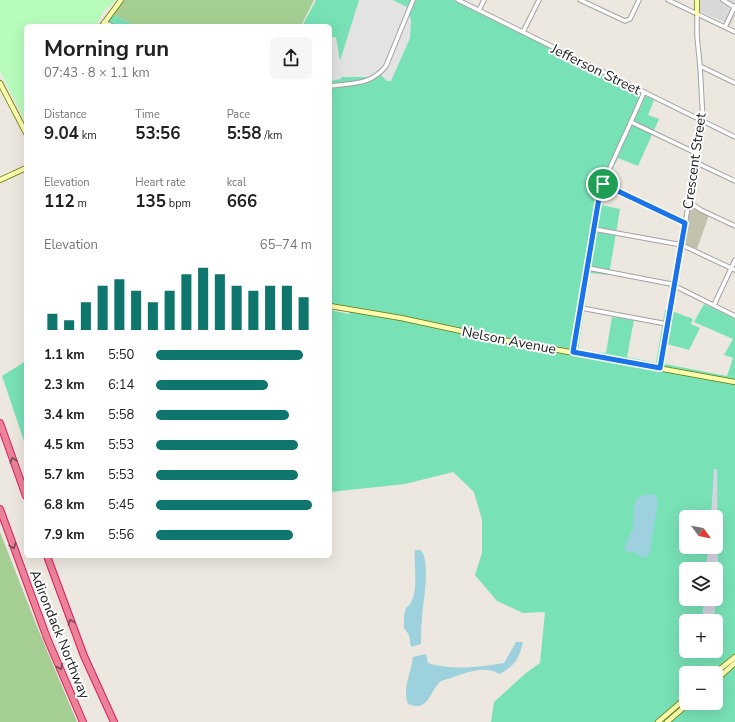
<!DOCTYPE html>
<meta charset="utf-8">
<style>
body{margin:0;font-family:"Nunito Sans",sans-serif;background:#f6f6f6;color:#222;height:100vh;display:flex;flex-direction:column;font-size:15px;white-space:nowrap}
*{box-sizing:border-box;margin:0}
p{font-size:13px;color:#767676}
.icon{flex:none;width:22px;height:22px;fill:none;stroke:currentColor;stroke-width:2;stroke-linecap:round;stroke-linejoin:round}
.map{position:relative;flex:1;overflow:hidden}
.drawer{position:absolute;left:24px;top:24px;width:308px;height:534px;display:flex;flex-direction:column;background:#fff;border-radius:6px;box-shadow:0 4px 16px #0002}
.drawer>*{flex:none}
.needle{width:26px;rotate:123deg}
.buttons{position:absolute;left:679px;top:510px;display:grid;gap:8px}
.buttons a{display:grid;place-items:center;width:44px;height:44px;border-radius:6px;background:#fff;box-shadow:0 4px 16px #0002;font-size:20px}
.pin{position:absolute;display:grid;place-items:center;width:34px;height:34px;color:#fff;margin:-17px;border:2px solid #fff;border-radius:50%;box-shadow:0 1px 4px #0007}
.round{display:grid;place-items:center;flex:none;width:42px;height:42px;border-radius:6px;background:#f6f6f6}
.headline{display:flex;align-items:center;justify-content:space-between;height:68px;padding:0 20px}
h1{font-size:22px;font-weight:700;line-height:30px}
.metrics{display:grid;grid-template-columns:repeat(3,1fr);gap:6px;height:68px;padding:4px 20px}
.metrics div{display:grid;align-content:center}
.metrics b{font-size:17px;font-weight:700}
.metrics small{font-size:11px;font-weight:400}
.metrics p{font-size:11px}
.chart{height:112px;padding:8px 20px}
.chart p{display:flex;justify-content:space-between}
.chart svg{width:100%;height:72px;margin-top:4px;stroke:#0f766e;stroke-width:6}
ul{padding:0 20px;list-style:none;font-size:13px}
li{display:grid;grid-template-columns:64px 48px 1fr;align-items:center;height:30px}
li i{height:10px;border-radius:5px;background:#0f766e}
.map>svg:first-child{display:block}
.residential{fill:#d9d8d8}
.construction{fill:#c2c1ab}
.forest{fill:#a5cf92}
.park{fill:#b8fcbc}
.pitch{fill:#78e1b6;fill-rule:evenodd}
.parking{fill:#e3e3e3}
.plaza{fill:#d4d4e3}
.water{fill:#9dd1de}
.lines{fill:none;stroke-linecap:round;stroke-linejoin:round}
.street-casing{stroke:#a2a2a2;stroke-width:5.5}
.secondary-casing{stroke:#6a7400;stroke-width:6}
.highway-casing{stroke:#dd1b63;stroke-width:8}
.street{stroke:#fff;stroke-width:3.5}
.secondary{stroke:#fafcaf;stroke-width:4.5}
.highway{stroke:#ea8298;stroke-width:6}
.oneway{stroke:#784953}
.route-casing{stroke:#fff;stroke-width:8}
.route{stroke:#1a73e8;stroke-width:5}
.labels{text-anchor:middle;stroke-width:4;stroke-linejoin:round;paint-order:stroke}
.street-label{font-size:14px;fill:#1b1b1b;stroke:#fff}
</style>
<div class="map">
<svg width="735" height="722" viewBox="0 0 735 722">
<rect width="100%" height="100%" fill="#ede8df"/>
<polygon class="residential" points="700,0 735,0 735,16 731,25 699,11"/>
<polygon class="construction" points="691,206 709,215 697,249 684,243 686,220 689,207"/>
<g class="forest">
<polygon points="121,0 314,0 301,26 136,26 110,13"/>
<polygon points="0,532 38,629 77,722 0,722"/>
</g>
<polygon class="park" points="0,0 116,0 104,11 96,26 26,26 26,123 0,71"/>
<g class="pitch">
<path d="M316 0H453L654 100 648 115 659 119 638 166 618 158 608 179 601 205 620 209 609 275 590 273 578 351 606 353 612 317 634 320 627 357 656 363 665 310 672 311 693 319 691 324 700 328 689 350 667 344 665 364 727 376 733 358 724 355 733 339 694 322 704 304 735 319V722H491L494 702 526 673 540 663 545 612 523 613 497 601 475 575 482 553V520L474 492 453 472 405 484 330 492V310L349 314 350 309 330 305V26H302ZM686 517H716V547H686ZM686 569H716V599H686ZM686 621H716V651H686ZM686 673H716V703H686Z"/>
<polygon points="110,13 136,26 103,26"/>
<polygon points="26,361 26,447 2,376"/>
</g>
<polygon class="parking" points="359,0 393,0 407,7 411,20 410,38 391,81 387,81 379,73 372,77 341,77 341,79 330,81 330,38 336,37 340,61"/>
<polygon class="plaza" points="714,469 717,469 718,578 714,619 714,621 702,621 704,599 716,599 716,569 706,569 708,547 716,547 716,517 711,517"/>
<g class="water">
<path d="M652 494 655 495 658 500 657 511 655 519 650 551 646 558 640 556 634 552H626C622 545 632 534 633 526 635 518 631 506 637 499 641 495 647 494 652 494Z"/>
<path d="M415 550H421C431 564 423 602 422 619 421 627 421 636 421 644L411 647 409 635 404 628V615L406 608C421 597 413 566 415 550Z"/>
<path d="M516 642H523C519 659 515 666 499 674 482 663 458 677 441 681 429 691 429 713 408 704 402 689 411 673 413 657L426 654 428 663C452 671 479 667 504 663Z"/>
</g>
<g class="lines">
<defs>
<g id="street">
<polyline points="458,0 735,137"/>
<polyline points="580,0 625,21 630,19 639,0"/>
<polyline points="668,0 735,32"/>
<polyline points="723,0 734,7"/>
<polyline points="479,10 484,0"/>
<polyline points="104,22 112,26"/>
<polyline points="725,27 735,6"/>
<polyline points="523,32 539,0"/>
<polyline points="700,66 735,83"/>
<path d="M330 86C353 83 371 85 386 66L413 0"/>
<polyline points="631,122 698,154"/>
<polyline points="697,163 735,181"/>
<polyline points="603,184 685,223"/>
<polyline points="689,202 701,210 735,226"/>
<polyline points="594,229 682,245 735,270"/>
<polyline points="588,268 671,284 735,316"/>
<polyline points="714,305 735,260"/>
<polyline points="581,308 667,324"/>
<path d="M573 352 600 192C613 158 630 126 644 92"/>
<polyline points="660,368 703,121 700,66 697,36 697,14"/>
</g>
<g id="secondary">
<polyline points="697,14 697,0"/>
<polyline points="102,26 121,0"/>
<polyline points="0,83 26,133"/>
<polyline points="0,180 26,168"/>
<polyline points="330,306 401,318 503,340 735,382"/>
<polyline points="715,673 735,657"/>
<polyline points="716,680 735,663"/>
<polyline points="658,722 686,698"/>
<polyline points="667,722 689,703"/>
</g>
<g id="highway">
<polyline points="0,423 26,496"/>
<polyline points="0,509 47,638 83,722"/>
<polyline points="47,556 84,656 114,722"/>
</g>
</defs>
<use href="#street" class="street-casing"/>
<use href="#secondary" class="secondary-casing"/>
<use href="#highway" class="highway-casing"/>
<use href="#street" class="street"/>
<use href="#secondary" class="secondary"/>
<use href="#highway" class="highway"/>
</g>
<defs><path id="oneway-chevron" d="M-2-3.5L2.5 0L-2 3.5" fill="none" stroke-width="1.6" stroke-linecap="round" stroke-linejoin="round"/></defs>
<g class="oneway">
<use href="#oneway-chevron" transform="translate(13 460) rotate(-109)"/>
<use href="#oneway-chevron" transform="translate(13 546) rotate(70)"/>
<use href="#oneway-chevron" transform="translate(71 622) rotate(-110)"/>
<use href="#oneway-chevron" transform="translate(60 667) rotate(67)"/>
</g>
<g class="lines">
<defs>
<polygon id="route" points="603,184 685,223 660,368 573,352 600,192"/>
</defs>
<use href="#route" class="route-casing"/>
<use href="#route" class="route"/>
</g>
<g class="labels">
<g class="street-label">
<text transform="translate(596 69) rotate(26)" y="5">Jefferson Street</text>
<text transform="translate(694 161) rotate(-82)" y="5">Crescent Street</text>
<text transform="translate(509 340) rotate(11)" y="5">Nelson Avenue</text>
<text transform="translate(60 634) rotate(68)" y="5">Adirondack Northway</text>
</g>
</g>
</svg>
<div class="buttons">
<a><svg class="needle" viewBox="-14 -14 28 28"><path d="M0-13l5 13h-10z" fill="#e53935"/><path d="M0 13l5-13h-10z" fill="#767676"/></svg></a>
<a><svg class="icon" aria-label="layers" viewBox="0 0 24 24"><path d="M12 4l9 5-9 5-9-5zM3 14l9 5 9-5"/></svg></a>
<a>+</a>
<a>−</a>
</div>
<div class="pin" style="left:603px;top:184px;background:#1e9e55"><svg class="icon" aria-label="arrive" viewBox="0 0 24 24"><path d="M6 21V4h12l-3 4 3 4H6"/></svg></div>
<section class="drawer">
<div class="headline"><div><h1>Morning run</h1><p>07:43 · 8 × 1.1 km</p></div><a class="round"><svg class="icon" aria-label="share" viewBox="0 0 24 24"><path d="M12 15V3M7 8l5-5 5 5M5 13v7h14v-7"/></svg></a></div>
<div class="metrics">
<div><p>Distance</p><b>9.04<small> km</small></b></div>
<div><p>Time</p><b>53:56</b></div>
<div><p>Pace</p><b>5:58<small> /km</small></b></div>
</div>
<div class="metrics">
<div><p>Elevation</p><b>112<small> m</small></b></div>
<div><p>Heart rate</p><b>135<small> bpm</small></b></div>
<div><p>kcal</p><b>666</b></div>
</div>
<div class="chart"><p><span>Elevation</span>65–74 m</p>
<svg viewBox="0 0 160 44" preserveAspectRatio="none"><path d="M5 44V34M15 44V38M25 44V27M35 44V17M45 44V13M55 44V20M65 44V27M75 44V20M85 44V10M95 44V6M105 44V10M115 44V17M125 44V20M135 44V17M145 44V17M155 44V24"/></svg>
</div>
<ul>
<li><b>1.1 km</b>5:50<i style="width:94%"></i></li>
<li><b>2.3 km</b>6:14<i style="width:72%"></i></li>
<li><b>3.4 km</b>5:58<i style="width:85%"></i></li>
<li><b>4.5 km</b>5:53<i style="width:91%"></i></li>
<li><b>5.7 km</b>5:53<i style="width:91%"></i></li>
<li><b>6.8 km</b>5:45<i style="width:100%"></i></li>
<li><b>7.9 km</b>5:56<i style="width:88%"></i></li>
</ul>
</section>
</div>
